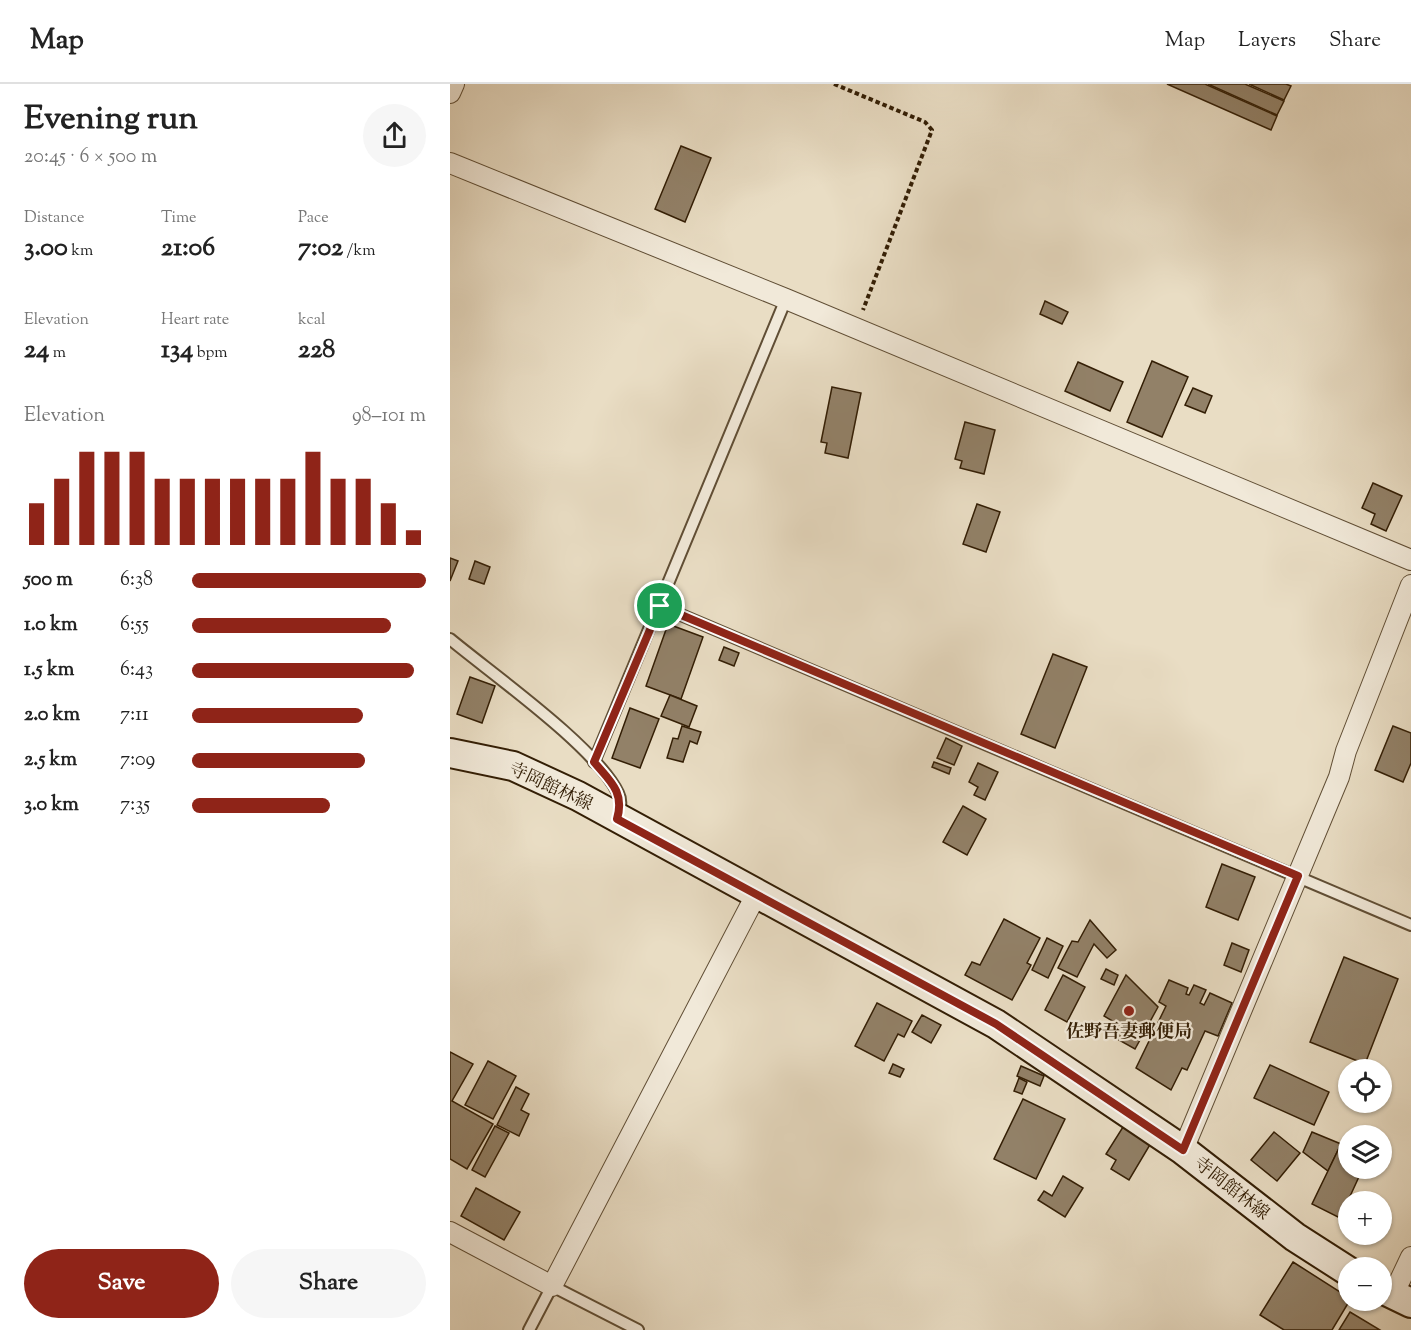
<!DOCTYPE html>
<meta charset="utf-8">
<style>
body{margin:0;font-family:"Sorts Mill Goudy","Noto Serif JP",serif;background:#f6f6f6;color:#222;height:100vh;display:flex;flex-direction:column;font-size:22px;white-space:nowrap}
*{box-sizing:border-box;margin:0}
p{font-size:20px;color:#767676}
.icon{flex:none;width:33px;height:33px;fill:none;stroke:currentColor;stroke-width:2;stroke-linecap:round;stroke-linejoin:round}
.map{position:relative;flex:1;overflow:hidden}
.details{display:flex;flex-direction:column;background:#fff;width:450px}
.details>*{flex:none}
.fabs{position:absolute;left:888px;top:975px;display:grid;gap:12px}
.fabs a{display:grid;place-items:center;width:54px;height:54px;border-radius:50%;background:#fff;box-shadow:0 2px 4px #0004;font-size:30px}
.pin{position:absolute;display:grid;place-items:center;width:51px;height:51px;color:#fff;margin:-26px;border:3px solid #fff;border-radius:50%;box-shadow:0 2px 6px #0007}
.round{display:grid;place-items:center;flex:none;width:63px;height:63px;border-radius:32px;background:#f6f6f6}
.head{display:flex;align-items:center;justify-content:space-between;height:102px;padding:0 24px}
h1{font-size:33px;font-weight:700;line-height:45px}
.stats{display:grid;grid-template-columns:repeat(3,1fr);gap:9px;height:102px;padding:6px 24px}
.stats div{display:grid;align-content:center}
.stats b{font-size:26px;font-weight:700}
.stats small{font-size:16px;font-weight:400}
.stats p{font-size:16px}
.chart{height:168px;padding:12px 24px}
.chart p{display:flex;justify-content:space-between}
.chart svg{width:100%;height:108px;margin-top:6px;stroke:#8f2418;stroke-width:6}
.primary-button{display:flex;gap:12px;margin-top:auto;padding:12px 24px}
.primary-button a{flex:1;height:69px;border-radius:36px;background:#8f2418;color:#fff;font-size:24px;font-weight:700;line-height:69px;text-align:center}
.primary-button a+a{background:#f6f6f6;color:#222}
ul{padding:0 24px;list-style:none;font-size:20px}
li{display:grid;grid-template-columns:96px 72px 1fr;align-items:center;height:45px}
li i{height:15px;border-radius:8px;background:#8f2418}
header{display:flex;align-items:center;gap:36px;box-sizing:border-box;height:84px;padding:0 30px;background:#fff;border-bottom:2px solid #e0e0e0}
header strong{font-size:28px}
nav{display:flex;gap:33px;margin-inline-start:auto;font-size:21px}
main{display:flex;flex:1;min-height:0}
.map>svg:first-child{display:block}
.building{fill:#928168;stroke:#331e05;stroke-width:1.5}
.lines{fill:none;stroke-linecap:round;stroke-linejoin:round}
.service-casing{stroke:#604e35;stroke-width:14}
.minor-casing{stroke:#604e35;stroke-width:22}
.secondary-casing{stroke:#331e05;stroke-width:32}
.path{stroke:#331e05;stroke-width:4;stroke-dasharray:4.5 3;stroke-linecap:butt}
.service{stroke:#f1e9d9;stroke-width:10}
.minor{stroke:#f1e9d9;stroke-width:20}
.secondary{stroke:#f1e9d9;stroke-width:28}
.route-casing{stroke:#fff;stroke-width:12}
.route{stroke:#8f2418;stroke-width:8}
.poi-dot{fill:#8f2418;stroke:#f1e9d9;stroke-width:2}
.labels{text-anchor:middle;stroke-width:4.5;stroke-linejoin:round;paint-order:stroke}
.street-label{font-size:18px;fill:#331e05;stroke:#f1e9d9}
.poi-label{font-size:18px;font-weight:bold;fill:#331e05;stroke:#f1e9d9}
</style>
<header>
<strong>Map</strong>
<nav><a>Map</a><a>Layers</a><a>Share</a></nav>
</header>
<main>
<section class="details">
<div class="head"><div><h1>Evening run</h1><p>20:45 · 6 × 500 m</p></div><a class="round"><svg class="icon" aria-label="share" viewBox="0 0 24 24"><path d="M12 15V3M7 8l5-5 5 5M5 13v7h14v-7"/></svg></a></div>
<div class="stats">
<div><p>Distance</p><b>3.00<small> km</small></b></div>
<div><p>Time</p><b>21:06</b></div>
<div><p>Pace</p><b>7:02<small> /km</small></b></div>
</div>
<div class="stats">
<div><p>Elevation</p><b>24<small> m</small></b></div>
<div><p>Heart rate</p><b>134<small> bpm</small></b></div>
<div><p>kcal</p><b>228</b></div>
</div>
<div class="chart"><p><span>Elevation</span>98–101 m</p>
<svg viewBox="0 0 160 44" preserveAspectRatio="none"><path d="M5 44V27M15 44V17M25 44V6M35 44V6M45 44V6M55 44V17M65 44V17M75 44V17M85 44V17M95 44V17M105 44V17M115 44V6M125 44V17M135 44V17M145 44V27M155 44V38"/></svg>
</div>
<ul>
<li><b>500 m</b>6:38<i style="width:100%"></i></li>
<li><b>1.0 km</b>6:55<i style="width:85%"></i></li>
<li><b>1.5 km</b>6:43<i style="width:95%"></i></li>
<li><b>2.0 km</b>7:11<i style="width:73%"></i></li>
<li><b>2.5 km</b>7:09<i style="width:74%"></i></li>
<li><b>3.0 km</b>7:35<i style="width:59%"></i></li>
</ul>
<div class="primary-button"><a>Save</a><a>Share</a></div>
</section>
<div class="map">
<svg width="961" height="1246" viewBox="0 0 961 1246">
<rect width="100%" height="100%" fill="#e9ddc4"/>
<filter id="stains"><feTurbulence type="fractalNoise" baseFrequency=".00333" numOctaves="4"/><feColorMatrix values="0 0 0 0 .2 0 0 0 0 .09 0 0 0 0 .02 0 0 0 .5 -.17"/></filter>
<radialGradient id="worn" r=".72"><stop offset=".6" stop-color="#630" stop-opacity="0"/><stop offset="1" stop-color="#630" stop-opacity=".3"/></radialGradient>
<g class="building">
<polygon points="717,0 755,0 827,32 821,46"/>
<polygon points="758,0 795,0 834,17 827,31"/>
<polygon points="799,0 836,0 841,2 834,16"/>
<polygon points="231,62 261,74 235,138 205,125"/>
<polygon points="595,217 618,228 612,240 590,230"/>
<polygon points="702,277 738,293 712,353 677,338"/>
<polygon points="628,278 673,298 660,327 615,307"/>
<polygon points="382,303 411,309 398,374 375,369 377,359 371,358"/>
<polygon points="743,304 762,312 755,329 735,321"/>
<polygon points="515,338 545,346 534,390 510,384 512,377 505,375"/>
<polygon points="923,399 952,412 936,447 921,440 925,430 912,424"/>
<polygon points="527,420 550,428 536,468 513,460"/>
<polygon points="0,474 8,477 0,497"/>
<polygon points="25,477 40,483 34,500 19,495"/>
<polygon points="218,540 253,553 231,615 196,602"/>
<polygon points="274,563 289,569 284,582 269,576"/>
<polygon points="603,570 637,583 605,664 571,650"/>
<polygon points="20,593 45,602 32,639 7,630"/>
<polygon points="220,611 247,622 239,643 211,632"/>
<polygon points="180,624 209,635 190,684 162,674"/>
<polygon points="232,642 251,648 247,660 240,657 233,678 217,674 223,654 228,655"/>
<polygon points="943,642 961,649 961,679 953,698 925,686"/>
<polygon points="496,654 512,662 504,681 487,674"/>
<polygon points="484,678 501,684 499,690 482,683"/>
<polygon points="528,679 548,688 535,716 524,711 528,703 519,698"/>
<polygon points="513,722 536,735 517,771 493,758"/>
<polygon points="772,780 805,793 788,836 756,823"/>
<polygon points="554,835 590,854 577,879 581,881 562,916 515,891 522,878 530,881"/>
<polygon points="640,836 666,866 657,874 644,860 627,893 608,884 622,857 628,858"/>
<polygon points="597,854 613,862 598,894 582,886"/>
<polygon points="782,859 799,866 791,888 774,881"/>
<polygon points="894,873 948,895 915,980 860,958"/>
<polygon points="656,885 668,891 664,901 651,895"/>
<polygon points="613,891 635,903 617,938 595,926"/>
<polygon points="676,891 708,923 685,965 660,951 666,939 654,932"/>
<polygon points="719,896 738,904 736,910 739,911 744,901 756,906 750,919 754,921 760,909 782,919 768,952 755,947 737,986 732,984 721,1006 686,984 716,922 709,918"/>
<polygon points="427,919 462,937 454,953 448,950 434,977 405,962"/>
<polygon points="472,931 491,941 481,959 462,948"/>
<polygon points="0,968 23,980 2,1017 43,1040 17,1085 0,1075"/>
<polygon points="38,977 66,992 43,1035 15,1021"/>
<polygon points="443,980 454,985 450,993 439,989"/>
<polygon points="820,981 879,1008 864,1041 804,1014"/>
<polygon points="571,982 594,992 590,1002 567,992"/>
<polygon points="569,994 577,998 572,1010 564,1007"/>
<polygon points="66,1003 79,1010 71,1026 79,1030 69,1052 47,1041"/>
<polygon points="573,1015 615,1035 586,1095 544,1075"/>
<polygon points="45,1042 59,1049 35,1093 22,1086"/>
<polygon points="673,1043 701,1059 679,1096 661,1085 666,1076 656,1070"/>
<polygon points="824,1048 850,1069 827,1097 801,1076"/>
<polygon points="862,1048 891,1060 878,1087 853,1068"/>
<polygon points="891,1060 898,1063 898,1084 913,1084 890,1134 862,1120"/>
<polygon points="613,1092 633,1104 615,1133 588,1116 594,1107 602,1112"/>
<polygon points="26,1104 70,1128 54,1156 11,1132"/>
<polygon points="843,1178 898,1213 900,1216 882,1246 834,1246 810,1231"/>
<polygon points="900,1228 930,1246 889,1246"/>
</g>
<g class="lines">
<defs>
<g id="service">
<polyline points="210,522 961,841"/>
<path d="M0 555C42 590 146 663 168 709 172 717 170 723 168 731"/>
<polyline points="144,678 336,215"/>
<polyline points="79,1246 102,1202 188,1246"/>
</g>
<g id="minor">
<polyline points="0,9 4,0"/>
<polyline points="0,79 336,215 961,476"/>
<polyline points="733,1066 889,693 896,667 961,501"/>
<polyline points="0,1148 102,1202 307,809"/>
<polyline points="943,1211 961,1173"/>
</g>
<g id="secondary">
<polyline points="0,669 63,682 128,712 546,940 733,1066 845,1153 898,1187"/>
<polyline points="932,1205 961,1219"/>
</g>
</defs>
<use href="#service" class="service-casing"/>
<use href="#minor" class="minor-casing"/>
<use href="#secondary" class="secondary-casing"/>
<polyline class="path" points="384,0 475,38 482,46 413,226"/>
<use href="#service" class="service"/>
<use href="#minor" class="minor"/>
<use href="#secondary" class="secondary"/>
</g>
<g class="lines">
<defs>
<path id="route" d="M210 522 848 792 733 1066 546 940 167 735C175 708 160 697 144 678Z"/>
</defs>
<use href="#route" class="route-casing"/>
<use href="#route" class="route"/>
</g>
<circle class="poi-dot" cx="679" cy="927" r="6"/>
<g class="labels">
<g class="street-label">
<text transform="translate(101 702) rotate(25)" y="6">寺岡館林線</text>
<text transform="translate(782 1104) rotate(38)" y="6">寺岡館林線</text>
</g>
<g class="poi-label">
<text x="679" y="953">佐野吾妻郵便局</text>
</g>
</g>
<rect width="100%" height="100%" filter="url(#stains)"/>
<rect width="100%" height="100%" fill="url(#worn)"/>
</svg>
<div class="fabs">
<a><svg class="icon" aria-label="locate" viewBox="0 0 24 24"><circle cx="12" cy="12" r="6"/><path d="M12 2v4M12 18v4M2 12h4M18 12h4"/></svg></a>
<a><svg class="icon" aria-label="layers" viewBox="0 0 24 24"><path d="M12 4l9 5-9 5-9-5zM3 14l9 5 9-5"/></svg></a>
<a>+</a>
<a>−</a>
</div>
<div class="pin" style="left:210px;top:522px;background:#1e9e55"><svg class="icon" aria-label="arrive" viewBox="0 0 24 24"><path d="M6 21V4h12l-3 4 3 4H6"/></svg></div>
</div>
</main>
